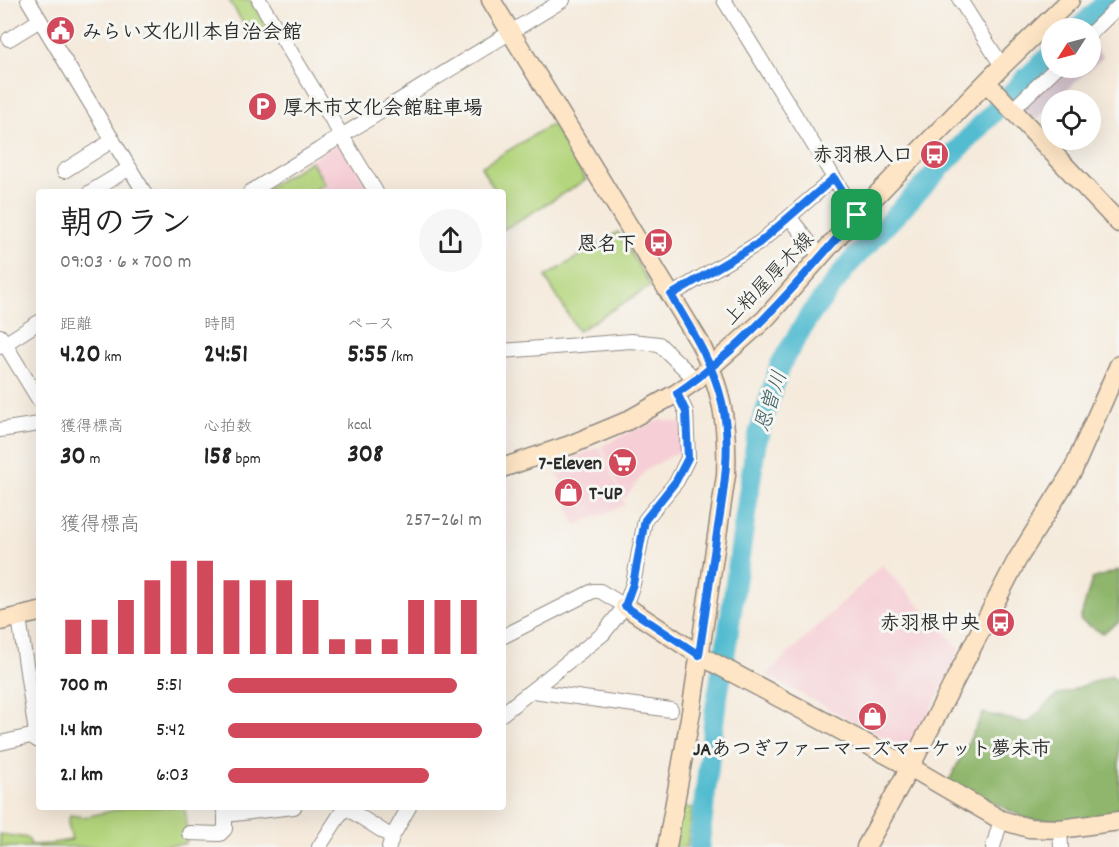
<!DOCTYPE html>
<html lang="ja">
<meta charset="utf-8">
<style>
body{margin:0;font-family:Dekko,"Klee One",sans-serif;background:#f6f6f6;color:#222;height:100vh;display:flex;flex-direction:column;font-size:22px;white-space:nowrap}
*{box-sizing:border-box;margin:0}
p{font-size:20px;color:#767676}
.icon{flex:none;width:33px;height:33px;fill:none;stroke:currentColor;stroke-width:2;stroke-linecap:round;stroke-linejoin:round}
.map{position:relative;flex:1;overflow:hidden}
.details{position:absolute;left:36px;top:189px;width:470px;height:621px;display:flex;flex-direction:column;background:#fff;border-radius:6px;box-shadow:0 6px 24px #0002}
.details>*{flex:none}
.needle{width:39px;rotate:234deg}
.fabs{position:absolute;left:1041px;top:18px;display:grid;gap:12px}
.fabs a{display:grid;place-items:center;width:60px;height:60px;border-radius:50%;background:#fff;box-shadow:0 6px 24px #0002;font-size:30px}
.pin{position:absolute;display:grid;place-items:center;width:51px;height:51px;color:#fff;margin:-26px;border-radius:12px;box-shadow:0 3px 9px #0006}
.round{display:grid;place-items:center;flex:none;width:63px;height:63px;border-radius:32px;background:#f6f6f6}
.head{display:flex;align-items:center;justify-content:space-between;height:102px;padding:0 24px}
h1{font-size:33px;font-weight:700;line-height:45px}
.metrics{display:grid;grid-template-columns:repeat(3,1fr);gap:9px;height:102px;padding:6px 24px}
.metrics div{display:grid;align-content:center}
.metrics b{font-size:26px;font-weight:700}
.metrics small{font-size:16px;font-weight:400}
.metrics p{font-size:16px}
.chart{height:168px;padding:12px 24px}
.chart p{display:flex;justify-content:space-between}
.chart svg{width:100%;height:108px;margin-top:6px;stroke:#d1495b;stroke-width:6}
ul{padding:0 24px;list-style:none;font-size:20px}
li{display:grid;grid-template-columns:96px 72px 1fr;align-items:center;height:45px}
li i{height:15px;border-radius:8px;background:#d1495b}
.map>svg:first-child{display:block}
.built{fill:#f6cfd6}
.industrial{fill:#d1bdc9}
.green{fill:#b4d57d;stroke:#708054;stroke-width:1.5}
.forest{fill:#8fb66c;stroke:#5d704c;stroke-width:1.5}
.lines{fill:none;stroke-linecap:round;stroke-linejoin:round}
.river{stroke:#53bcd0;stroke-width:21}
.street-casing{stroke:#908a83;stroke-width:16}
.secondary-casing{stroke:#908a83;stroke-width:21}
.street{stroke:#fff;stroke-width:14}
.secondary{stroke:#fde5c5;stroke-width:18}
.route-casing{stroke:#fff;stroke-width:12}
.route{stroke:#1a73e8;stroke-width:8}
.labels{text-anchor:middle;stroke-width:6;stroke-linejoin:round;paint-order:stroke}
.poi-label{font-size:20px;font-weight:bold;fill:#2b2b2b;stroke:#f6f6f2;text-anchor:end}
.street-label{font-size:20px;fill:#2b2b2b;stroke:#f6f6f2}
.water-label{font-size:21px;font-style:italic;fill:#395e65;stroke:#f6f6f2}
</style>
<div class="map">
<svg width="1119" height="847" viewBox="0 0 1119 847">
<rect width="100%" height="100%" fill="#f6f6f2"/>
<filter id="ink" filterUnits="userSpaceOnUse"><feTurbulence type="fractalNoise" baseFrequency=".0167" numOctaves="2"/><feDisplacementMap in="SourceGraphic" scale="12" xChannelSelector="R" yChannelSelector="G"/><feConvolveMatrix kernelMatrix="1 2 1 2 8 2 1 2 1" color-interpolation-filters="sRGB"/></filter>
<filter id="wash" filterUnits="userSpaceOnUse"><feTurbulence type="fractalNoise" baseFrequency=".008" numOctaves="4" result="noise"/><feDisplacementMap in="SourceGraphic" scale="24" xChannelSelector="R" yChannelSelector="G"/><feGaussianBlur stdDeviation="1.35" result="paint"/><feColorMatrix in="noise" values="0 0 0 0 0 0 0 0 0 0 0 0 0 0 0 0 0 1.4 0 .05"/><feComposite in="paint" operator="in"/></filter>
<g filter="url(#wash)">
<rect width="100%" height="100%" fill="#f5eadb"/>
<g class="built">
<polygon points="336,143 342,145 371,192 262,192"/>
<polygon points="661,420 682,423 682,450 646,470 624,500 602,446 634,430"/>
<polygon points="600,447 625,505 575,525 554,464"/>
<polygon points="882,565 961,650 914,744 903,748 766,675"/>
</g>
<polygon class="industrial" points="1091,44 1103,57 1056,100 1052,100 1051,105 1033,122 1020,105 1059,68 1090,68"/>
<g class="green">
<polygon points="229,0 250,0 268,26 251,36"/>
<polygon points="552,124 586,180 503,230 502,192 496,192 481,167"/>
<polygon points="311,161 325,184 312,192 266,192 264,190"/>
<polygon points="618,232 651,286 578,331 545,277"/>
<polygon points="129,807 185,807 187,841 184,844 153,847 0,847 0,834 28,838 31,845 52,844 53,843 72,840 68,823 70,815 85,817"/>
<polygon points="681,807 692,808 687,847 672,847"/>
</g>
<g class="forest">
<polygon points="1119,570 1119,622 1102,633 1080,620 1092,579"/>
<polygon points="1111,675 1119,683 1119,821 1029,820 949,781 983,713 1027,723 1056,696"/>
</g>
<g class="lines">
<g class="river">
<polyline points="1079,28 1109,0"/>
<polyline points="699,847 715,711 727,641 756,443 780,365 808,318 848,265 1021,83 1052,54"/>
</g>
</g>
</g>
<g filter="url(#ink)">
<g class="lines">
<defs>
<g id="street">
<polyline points="28,0 144,192"/>
<polyline points="259,0 376,192"/>
<polyline points="724,0 857,215"/>
<polyline points="960,0 1002,66"/>
<polyline points="1090,34 1119,6"/>
<polyline points="9,39 40,20"/>
<polyline points="1012,110 1056,68"/>
<polyline points="64,171 113,140"/>
<polyline points="90,192 130,168"/>
<polyline points="250,192 563,0"/>
<polyline points="790,218 821,257"/>
<polyline points="671,295 759,243 834,178"/>
<polyline points="0,336 39,400"/>
<polyline points="0,347 39,322"/>
<polyline points="502,351 631,341 659,344 696,380"/>
<polyline points="0,430 39,424"/>
<polyline points="19,617 37,740"/>
<polyline points="502,637 593,591 600,591 625,606"/>
<polyline points="533,691 671,710"/>
<polyline points="502,714 603,634 625,606 633,584 645,520 677,481 688,458 686,412 677,393"/>
<polyline points="0,743 31,736 39,741"/>
<polyline points="223,807 225,815 294,807"/>
<polyline points="348,809 392,837"/>
<polyline points="1060,829 1061,847"/>
<polyline points="189,833 220,834 225,829 225,815"/>
<polyline points="319,847 343,810 349,807"/>
<polyline points="389,847 392,837 409,807"/>
<polyline points="993,847 1001,820"/>
</g>
<g id="secondary">
<path d="M491 0 700 343C722 390 728 423 726 475L691 712 667 847"/>
<polyline points="987,83 1119,223"/>
<polyline points="502,468 570,445 625,422 677,393 696,380 765,319 857,215 1002,66 1070,0"/>
<polyline points="625,606 699,655 910,767 1001,820 1029,828 1060,829 1119,821"/>
<polyline points="0,621 39,612"/>
<polyline points="866,847 910,767 1017,560 1073,470 1119,365"/>
</g>
</defs>
<use href="#street" class="street-casing"/>
<use href="#secondary" class="secondary-casing"/>
<use href="#street" class="street"/>
<use href="#secondary" class="secondary"/>
</g>
</g>
<g class="lines" filter="url(#ink)">
<defs>
<path id="route" d="M857 215C802 278 747 345 677 393L686 412 688 458 676 481 645 520 633 584 625 606 699 655C705 614 711 574 717 533 724 490 732 445 722 402 713 363 691 329 671 295L759 243 834 178 857 215"/>
</defs>
<use href="#route" class="route-casing"/>
<use href="#route" class="route"/>
</g>
<defs>
<symbol id="civic-disc" viewBox="-11 -11 22 22"><circle r="9.5" fill="#d1495b" stroke="#f6f6f2"/><path d="M-.6-6.5H3V-4.5H.6V-3L4-1V1h2V6H-6V1h2V-1L-.6-3ZM-1.2 2.5V6h2.4V2.5Z" fill="#fff"/></symbol>
<symbol id="parking-disc" viewBox="-11 -11 22 22"><circle r="9.5" fill="#d1495b" stroke="#f6f6f2"/><path d="M-3.5-5.5H1a3.5 3.5 0 0 1 0 7H-1V5.5H-3.5ZM-1-3.4V-.6H.8a1.4 1.4 0 0 0 0-2.8Z" fill="#fff"/></symbol>
<symbol id="bus-disc" viewBox="-11 -11 22 22"><circle r="9.5" fill="#d1495b" stroke="#f6f6f2"/><path d="M-5-6H5V4H4V6H2V4H-2V6H-4V4H-5ZM-3.5-4V0h7V-4ZM-3.5 1.2v1.5H-2V1.2ZM2 1.2v1.5H3.5V1.2Z" fill="#fff"/></symbol>
<symbol id="supermarket-disc" viewBox="-11 -11 22 22"><circle r="9.5" fill="#d1495b" stroke="#f6f6f2"/><path d="M-6-5.5h2.5l.6 2H6L4.5 2H-2.5L-4.4-4H-6ZM-1.5 3.2a1.3 1.3 0 1 0 .1 0ZM3 3.2a1.3 1.3 0 1 0 .1 0Z" fill="#fff"/></symbol>
<symbol id="shop-disc" viewBox="-11 -11 22 22"><circle r="9.5" fill="#d1495b" stroke="#f6f6f2"/><path d="M-5-2.5h2.3a2.7 3.5 0 0 1 5.4 0H5L5.5 6h-11ZM-1.5-2.5h3a1.5 2.3 0 0 0-3 0Z" fill="#fff"/></symbol>
</defs>
<g fill-rule="evenodd">
<use href="#civic-disc" x="44" y="14" width="33" height="33"/>
<use href="#parking-disc" x="246" y="90" width="33" height="33"/>
<use href="#bus-disc" x="918" y="138" width="33" height="33"/>
<use href="#bus-disc" x="642" y="226" width="33" height="33"/>
<use href="#supermarket-disc" x="606" y="446" width="33" height="33"/>
<use href="#shop-disc" x="552" y="476" width="33" height="33"/>
<use href="#bus-disc" x="984" y="606" width="33" height="33"/>
<use href="#shop-disc" x="856" y="700" width="33" height="33"/>
</g>
<g class="labels">
<g class="poi-label">
<text x="82" y="38" text-anchor="start">みらい文化川本自治会館</text>
<text x="283" y="114" text-anchor="start">厚木市文化会館駐車場</text>
<text x="913" y="161">赤羽根入口</text>
<text x="637" y="250">恩名下</text>
<text x="602" y="469">7-Eleven</text>
<text x="589" y="499" text-anchor="start">T-UP</text>
<text x="980" y="629">赤羽根中央</text>
<text x="872" y="755" text-anchor="middle">JAあつぎファーマーズマーケット夢未市</text>
</g>
<g class="street-label">
<text transform="translate(768 278) rotate(-46)" y="7">上粕屋厚木線</text>
</g>
<g class="water-label">
<text transform="translate(770 401) rotate(-72)" y="7">恩曽川</text>
</g>
</g>
</svg>
<div class="fabs">
<a><svg class="needle" viewBox="-14 -14 28 28"><path d="M0-13l5 13h-10z" fill="#e53935"/><path d="M0 13l5-13h-10z" fill="#767676"/></svg></a>
<a><svg class="icon" aria-label="locate" viewBox="0 0 24 24"><circle cx="12" cy="12" r="6"/><path d="M12 2v4M12 18v4M2 12h4M18 12h4"/></svg></a>
</div>
<div class="pin" style="left:857px;top:215px;background:#1e9e55"><svg class="icon" aria-label="arrive" viewBox="0 0 24 24"><path d="M6 21V4h12l-3 4 3 4H6"/></svg></div>
<section class="details">
<div class="head"><div><h1>朝のラン</h1><p>09:03 · 6 × 700 m</p></div><a class="round"><svg class="icon" aria-label="share" viewBox="0 0 24 24"><path d="M12 15V3M7 8l5-5 5 5M5 13v7h14v-7"/></svg></a></div>
<div class="metrics">
<div><p>距離</p><b>4.20<small> km</small></b></div>
<div><p>時間</p><b>24:51</b></div>
<div><p>ペース</p><b>5:55<small> /km</small></b></div>
</div>
<div class="metrics">
<div><p>獲得標高</p><b>30<small> m</small></b></div>
<div><p>心拍数</p><b>158<small> bpm</small></b></div>
<div><p>kcal</p><b>308</b></div>
</div>
<div class="chart"><p><span>獲得標高</span>257–261 m</p>
<svg viewBox="0 0 160 44" preserveAspectRatio="none"><path d="M5 44V30M15 44V30M25 44V22M35 44V14M45 44V6M55 44V6M65 44V14M75 44V14M85 44V14M95 44V22M105 44V38M115 44V38M125 44V38M135 44V22M145 44V22M155 44V22"/></svg>
</div>
<ul>
<li><b>700 m</b>5:51<i style="width:90%"></i></li>
<li><b>1.4 km</b>5:42<i style="width:100%"></i></li>
<li><b>2.1 km</b>6:03<i style="width:79%"></i></li>
</ul>
</section>
</div>
